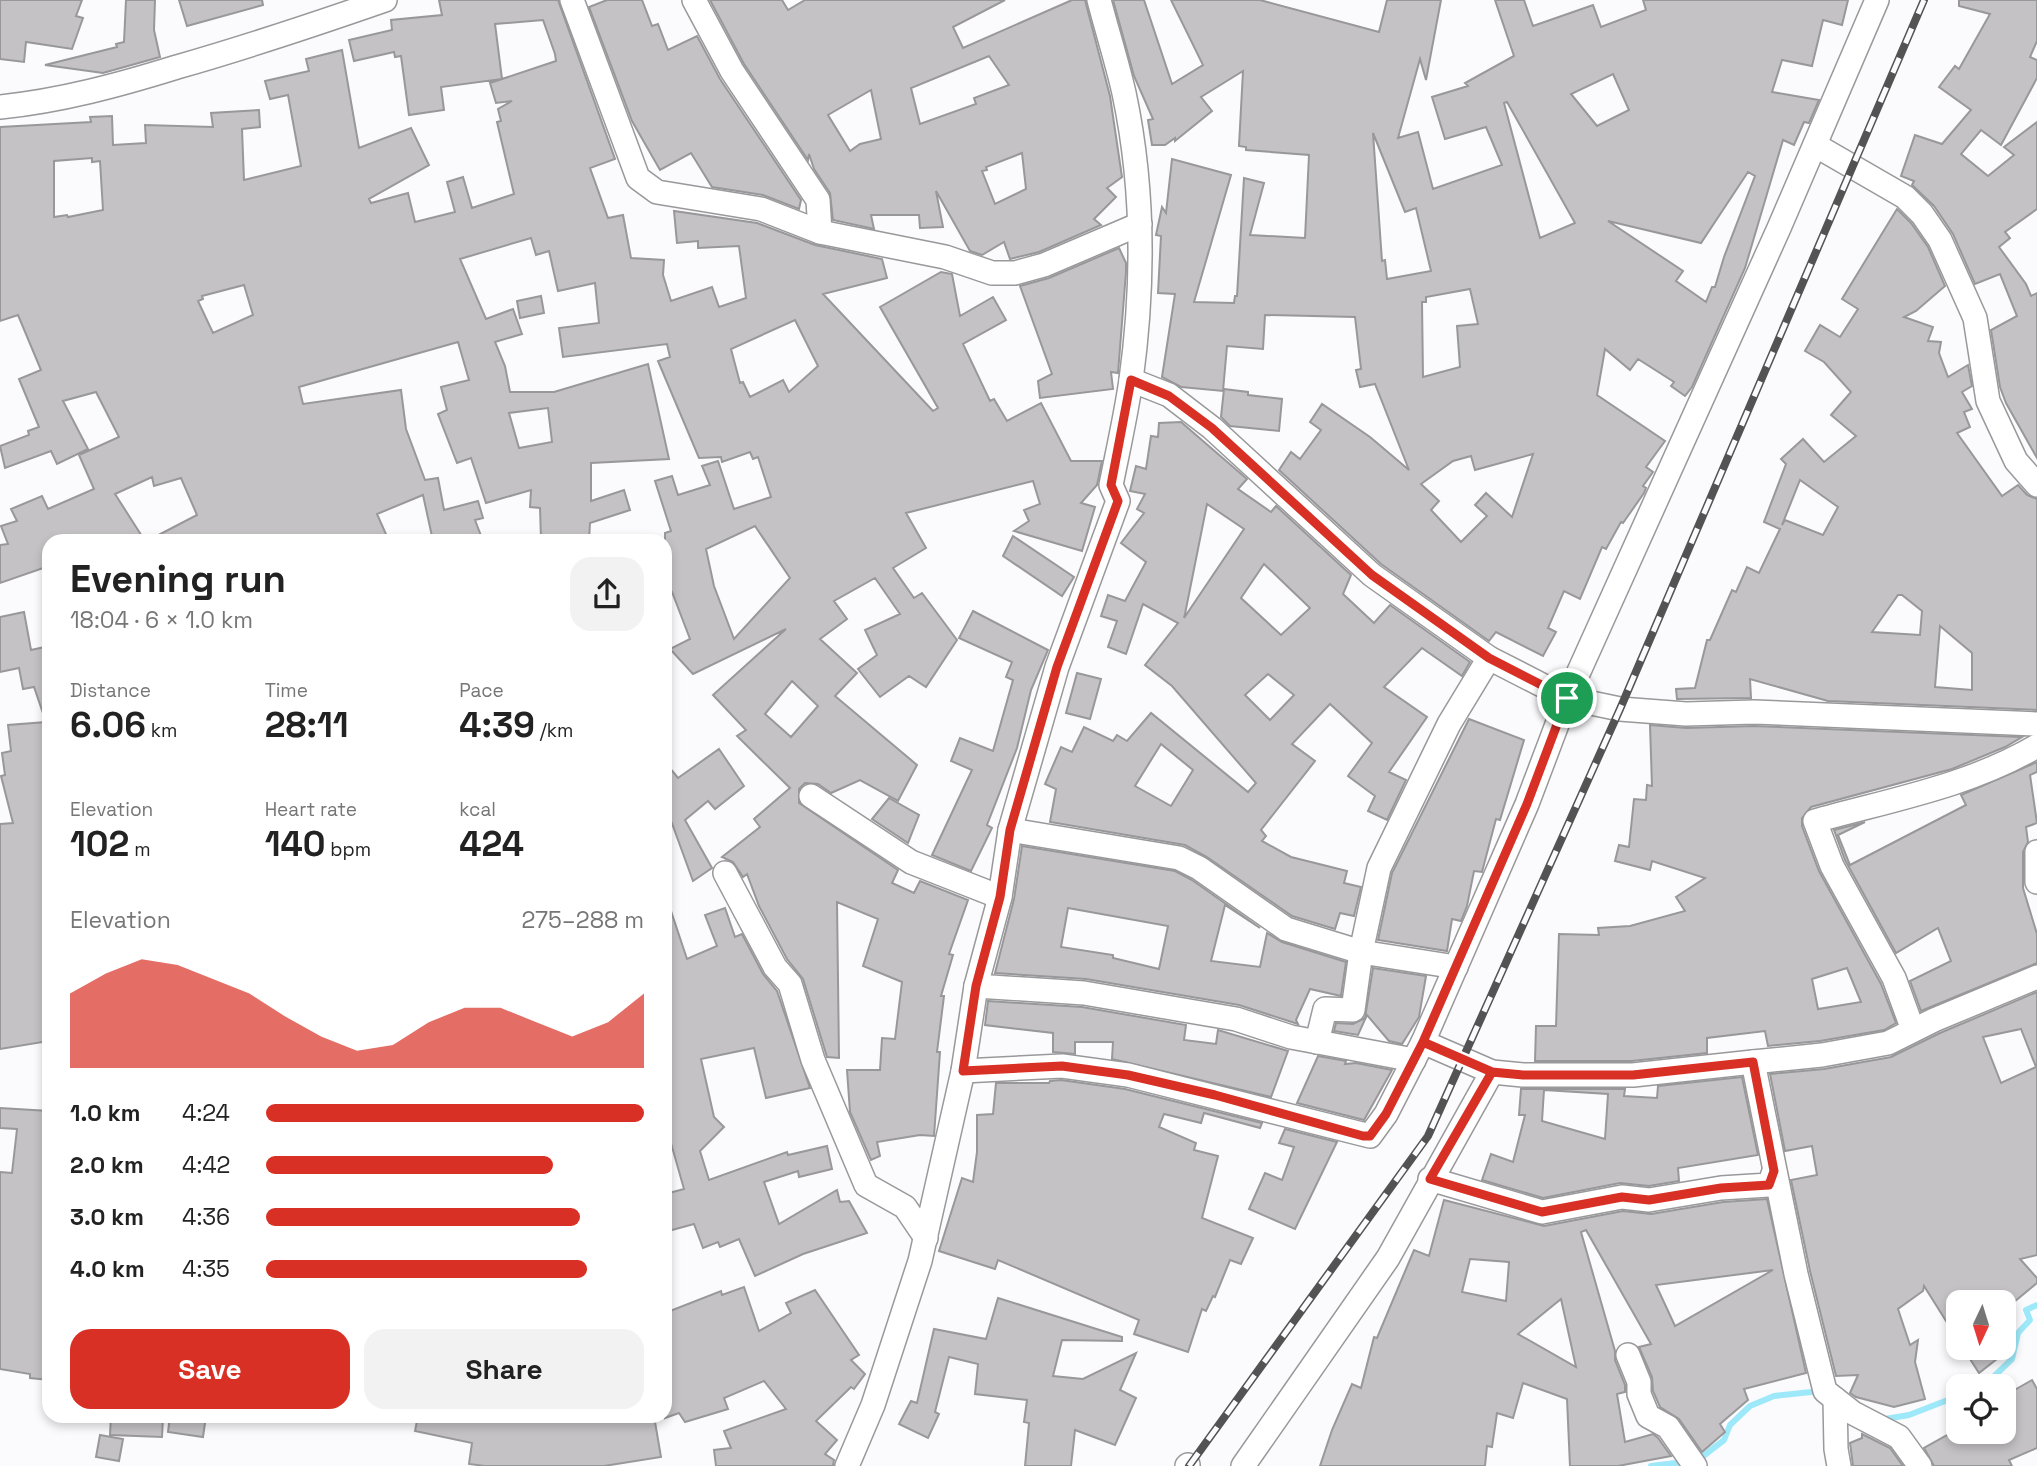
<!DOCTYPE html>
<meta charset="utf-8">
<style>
body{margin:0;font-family:"Space Grotesk",sans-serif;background:#f2f2f2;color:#222;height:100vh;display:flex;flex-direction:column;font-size:26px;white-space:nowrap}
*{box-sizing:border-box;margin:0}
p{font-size:23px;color:#767676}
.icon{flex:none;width:38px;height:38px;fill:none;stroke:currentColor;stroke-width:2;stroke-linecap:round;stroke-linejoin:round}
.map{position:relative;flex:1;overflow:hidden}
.panel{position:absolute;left:42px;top:534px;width:630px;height:889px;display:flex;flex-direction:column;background:#fff;border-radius:21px;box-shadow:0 4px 10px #0003}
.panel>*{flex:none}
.needle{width:46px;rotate:184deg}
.controls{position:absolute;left:1946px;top:1290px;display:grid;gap:14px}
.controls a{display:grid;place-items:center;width:70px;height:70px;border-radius:14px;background:#fff;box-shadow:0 4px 10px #0003;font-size:35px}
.pin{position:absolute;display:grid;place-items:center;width:60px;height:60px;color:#fff;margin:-30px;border:4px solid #fff;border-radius:50%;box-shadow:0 2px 7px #0007}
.round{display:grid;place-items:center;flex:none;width:74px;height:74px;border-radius:21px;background:#f2f2f2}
.overview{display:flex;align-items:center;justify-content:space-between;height:119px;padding:0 28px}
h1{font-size:38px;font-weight:700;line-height:52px}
.stats{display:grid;grid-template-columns:repeat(3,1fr);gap:10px;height:119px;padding:7px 28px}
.stats div{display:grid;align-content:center}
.stats b{font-size:35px;font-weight:700}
.stats small{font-size:19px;font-weight:400}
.stats p{font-size:19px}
.chart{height:196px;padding:14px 28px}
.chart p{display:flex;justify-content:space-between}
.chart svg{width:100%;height:126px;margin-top:7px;fill:#d93025;opacity:.7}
.primary-button{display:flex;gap:14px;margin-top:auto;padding:14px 28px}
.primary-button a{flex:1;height:80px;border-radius:21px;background:#d93025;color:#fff;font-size:28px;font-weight:700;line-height:80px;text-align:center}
.primary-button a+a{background:#f2f2f2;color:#222}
ul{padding:0 28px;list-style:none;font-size:23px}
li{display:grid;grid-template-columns:112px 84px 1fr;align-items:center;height:52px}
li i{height:18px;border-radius:9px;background:#d93025}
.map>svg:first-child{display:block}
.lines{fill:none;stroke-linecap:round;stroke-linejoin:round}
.stream{stroke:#9ee9f9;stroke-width:6}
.building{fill:#c4c2c5;stroke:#98979a;stroke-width:2;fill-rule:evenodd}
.minor-casing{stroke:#99989a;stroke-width:26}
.minor{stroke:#fff;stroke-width:23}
.rail-casing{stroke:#545354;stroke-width:8}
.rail{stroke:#fbfafd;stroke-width:5;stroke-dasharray:16;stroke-linecap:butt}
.route-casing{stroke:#fff;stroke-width:14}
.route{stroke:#d93025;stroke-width:9}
</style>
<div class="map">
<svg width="2037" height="1466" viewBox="0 0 2037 1466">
<rect width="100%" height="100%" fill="#fbfafd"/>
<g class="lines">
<g class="stream">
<polyline points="1984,1386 2012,1359 2018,1333 2030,1320 2026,1310 2037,1305"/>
<polyline points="1885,1419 1909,1415 1958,1396"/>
<polyline points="1698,1460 1724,1440 1730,1425 1750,1406 1774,1396 1821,1391"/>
<polyline points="1651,1466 1684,1462"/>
</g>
</g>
<g class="building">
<polygon points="0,0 82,0 76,16 83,18 72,49 26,42 24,62 0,59"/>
<polygon points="126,0 155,0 154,30 160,57 103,73 45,65 117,47 116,44 124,42"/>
<polygon points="179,0 262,0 263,5 187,26"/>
<path d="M439 0H558L615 159 590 168 608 218 623 215 631 258 664 260 663 275 671 301 712 287 719 307 746 298 739 246 698 248V241L677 243 674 211 757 223 815 245 882 259 887 278 823 294 933 411 938 408 880 307 941 272 952 274 960 316 993 297 1006 320 963 344 990 401 994 399 1007 421 1041 403 1071 461H1102L1097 485 1081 503 1095 507 1082 551 1014 531 1029 521 1024 510 1040 504 1033 481 906 513 926 548 893 568 914 598 922 593 957 640 926 687 909 676 880 697 858 669 877 655 865 630 900 614 875 578 834 601 847 619 820 639 857 673 835 696 917 765 898 801 860 780 831 793 818 784 805 783 799 789V803L898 870 892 883 914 893 920 881 968 900 949 954 953 955 941 996H944L937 1052H940L934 1136 920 1135 877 1142 880 1156 871 1160 850 1112 847 1070H880L882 1038 895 1039 902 982 863 966 878 919 837 902 839 1058 827 1057 803 979 787 959 759 906 747 874 743 877 733 862 722 857 760 827 754 819 790 788 737 736 746 730 713 695 786 629 693 674 670 649 690 639 672 592 665 594V533L671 531 655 481 672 476 678 495 710 485 702 466 718 461 734 509 771 497 758 457 753 459 750 452 722 462 721 457 699 458 658 361 670 357 667 344 563 357 559 328 599 323 595 283 558 291 549 251 536 255 531 238 460 259 486 319 513 309 522 334 495 342 505 366 510 392H554L648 364 669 459 591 463V501L624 490 630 510 590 523 589 541H571V537L541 539 540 508 530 507 531 490 486 503 471 458 457 463 438 414 447 410 441 387 469 380 458 342 299 387 303 404 401 390 406 429 425 480 438 478 444 510 478 501 483 518 475 520 483 541H433L423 495 377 514 389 541H147L197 515 181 478 154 486 152 477 115 494 145 541H49V566L0 583V545L8 544 1 526 17 521 11 509 42 496 48 509 94 489 79 455 119 437 96 392 63 401 88 449 57 464 51 451 5 468 0 446 29 435 28 431 39 427 19 379 41 370 18 315 0 321V127L91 122 90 117 112 116 113 145 146 143 145 125 213 127 211 113 259 110 260 127 242 129 244 180 301 166 288 95 270 99 265 81 309 71 306 59 342 50 359 148 411 128 429 165 369 199 371 203 408 193 415 222 455 212 447 182 463 177 472 208 514 194 497 122 501 121 498 109 512 101 496 103 490 83 556 61 555 54 543 20 495 24 502 79 441 87 444 110 409 115 401 56 395 57 394 52 354 61 349 40 392 30 391 20 442 15ZM92 158V162L100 161 103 210 68 217 67 215 54 217V161ZM244 285 253 315 213 333 198 301 203 299 202 296ZM795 320 818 366 789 392 783 380 750 397 743 382 740 383 731 349ZM548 408 552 442 519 448 509 413ZM755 526 790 578 734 639 714 586 706 549ZM792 681 818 706 791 737 765 714Z"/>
<polygon points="607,0 642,0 652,26 658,24 668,50 697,36 720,79 801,200 799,209 763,195 712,187 691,153 660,170 632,121 589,7"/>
<path d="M710 0H782L788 10 805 0H1005L953 27 963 48 1072 0H1085L1110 96 1122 177 1107 188 1116 197 1094 219 1101 225 1039 252 1010 259 1004 242 982 255 970 251 936 191 943 227 920 228 919 215H871L874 229 833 220 830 193 814 169 809 154 808 160 744 64ZM989 56 1009 85 974 98 976 104 920 124 911 88ZM871 90 881 139 860 144 850 151 828 115ZM1022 153 1026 189 995 204 982 171 987 170 986 167Z"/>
<path d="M1113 0H1144L1172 84 1203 65 1171 0H1260L1379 32 1387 0H1441L1426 80 1420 59 1398 138 1418 132 1433 189 1502 165 1486 127 1445 139 1432 97 1468 86 1465 83 1514 56 1495 0H1524L1533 26 1593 5 1601 27 1646 10 1643 0H1848L1842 25 1823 20 1812 66 1782 60 1772 92 1819 100 1809 123 1804 122 1794 145 1783 140 1745 268 1692 387 1685 396 1671 386 1674 382 1638 359 1630 370 1605 349 1597 395 1665 441 1646 467 1653 472 1643 486 1646 488 1644 493 1623 523 1621 522 1606 549 1602 547 1580 599 1564 591 1548 628 1556 632 1543 656 1496 632 1489 641 1381 564 1279 470 1291 452 1300 459 1321 430 1310 422 1322 404 1370 437 1409 470 1375 384 1360 387 1356 370 1361 369 1355 317 1265 315 1263 349 1227 346 1223 391 1181 387 1162 377 1175 294 1158 293 1161 236 1156 235 1162 207 1166 213 1172 159 1231 175 1194 302 1234 303 1235 296H1237L1244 178 1264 183 1250 235 1305 238 1309 155 1246 150V147L1239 146 1243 71 1201 97 1212 111 1175 141V138L1165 145H1152L1148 120 1153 119 1134 76ZM1613 74 1629 110 1597 126 1571 94ZM1507 102 1575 223 1540 238 1504 103ZM1373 133 1405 212 1416 208 1431 271 1387 279 1385 260 1382 261ZM1748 172 1755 176 1724 257 1715 287H1712L1706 302 1676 281 1683 271 1608 221 1701 243ZM1470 289 1478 324 1457 326 1460 367 1423 377 1422 302H1426V297ZM1533 454 1512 517 1486 493 1475 505 1487 516 1461 542 1431 510 1439 501 1421 484 1453 461 1471 456 1475 470Z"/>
<polygon points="1959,0 2037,0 2037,41 2030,57 2037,60 2037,78 2001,145 1981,130 1961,154 1988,176 2014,155 2004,147 2037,122 2037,209 2005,232 2010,238 1999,247 2026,284 2031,296 2037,293 2037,458 2006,403 2000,387 1991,330 2017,316 2000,274 1975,284 1953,234 1934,206 1912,185 1914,181 1901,176 1915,135 1942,144 1971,110 1939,87 1955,66 1959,69 1990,14 1959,6"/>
<path d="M1897 209 1911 223 1928 247 1945 286 1916 311 1904 317 1933 327 1928 341 1941 342 1939 353 1948 377 1968 365 1972 386 1962 392 1972 409 1964 412 1970 427 1957 433 2002 496 2018 485 2027 495 2037 499V710L1828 701 1750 679 1751 698 1677 699 1676 689 1695 688 1707 640H1710L1732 590 1736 592 1747 567 1759 573 1780 529 1764 522 1786 464 1781 459 1803 439 1824 462 1856 436 1831 415 1851 392 1824 362 1805 351 1820 325 1840 337 1858 309 1842 299ZM1800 480 1838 507 1823 535 1785 520 1782 525ZM1898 595H1902L1922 611 1920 635 1872 632ZM1940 626 1972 653V690L1935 687Z"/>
<polygon points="1119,248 1126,263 1126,272 1118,373 1111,372 1113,389 1040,398 1038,381 1052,374 1020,286 1049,278"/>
<polygon points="541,296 544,313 520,318 517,301"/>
<polygon points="1224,389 1248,392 1248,395 1282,399 1279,431 1230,426 1221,417"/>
<path d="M1181 422 1247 479 1238 489 1271 512 1276 506 1351 575 1343 594 1374 623 1390 605 1470 662 1462 676 1422 648 1384 687 1427 717 1389 772 1406 780 1387 820 1368 811 1375 796 1348 776 1372 743 1330 704 1292 744 1315 761 1261 830 1266 836 1262 841 1291 857 1347 871 1344 883 1361 887 1354 916 1340 913 1335 929 1292 916 1207 857 1185 845 1050 822 1056 789 1045 784 1061 747 1072 752 1084 727 1113 741 1117 735 1127 741 1151 713 1248 792 1256 783 1172 686 1145 665 1178 623 1143 604 1126 654 1108 647 1117 621 1101 616 1108 595 1125 601 1146 562 1121 543 1144 513 1137 509 1145 494 1130 491 1136 466 1146 469 1151 436 1158 437 1159 423ZM1207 504 1244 529 1184 618 1185 614ZM1264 564 1310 608 1281 635 1241 598ZM1268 674 1294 695 1270 720 1245 695ZM1161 744 1193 770 1171 806 1135 786Z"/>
<polygon points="1013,536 1074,577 1062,596 1003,556"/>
<polygon points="973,611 1048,650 1031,690 1017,748 987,825 992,828 971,871 932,855 972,770 951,761 960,738 993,751 1013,680 1006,677 1012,662 959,638"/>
<polygon points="24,612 31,650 49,646 49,1041 0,1049 0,824 13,823 1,776 5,775 2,753 11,751 8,725 46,722 34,687 23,689 19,668 0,672 0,617"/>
<polygon points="1077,673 1101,679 1090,719 1066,713"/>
<polygon points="1469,719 1524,740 1500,820 1496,819 1482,872 1474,871 1467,906 1461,921 1452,919 1447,951 1378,940 1392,873"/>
<path d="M1650 725 1686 728 1754 726 2022 737 2005 747 1952 769 1811 807 1802 818V826L1819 871 1881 984 1896 1023 1884 1030 1820 1041 1768 1046 1765 1031 1707 1038V1053L1632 1061H1535L1536 1026H1556L1559 934 1599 935 1598 928 1630 926 1685 911 1676 897 1705 878 1652 861 1650 870 1615 861 1619 845 1629 847 1634 799 1646 800 1647 785 1652 786ZM1847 968 1861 1002 1818 1009 1812 979Z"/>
<polygon points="719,749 744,786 715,809 708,801 685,820 712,868 693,881 670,818 665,820 665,762 678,778"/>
<polygon points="2037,762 2037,772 2030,775 2037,823 2026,827 2028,842 2023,852 2023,888 2037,934 2037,963 1921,1011 1910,981 1951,961 1938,928 1896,953 1845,860 1834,830 1865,822 1838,835 1850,865 1966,805 1961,795"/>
<polygon points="889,798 919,815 908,843 872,819"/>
<path d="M1022 846 1175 871 1192 880 1260 928 1225 905 1211 961 1260 967 1267 933 1282 942 1346 962 1341 996 1310 989 1296 1020 1298 1024 1239 1005 1086 979 995 973 1014 899ZM1068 908 1168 926 1159 969 1113 958V955L1061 947Z"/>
<polygon points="668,902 687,959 717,946 705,915 725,908 735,937 742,934 763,974 777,991 810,1088 766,1098 754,1048 701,1059 714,1117 724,1127 700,1151 709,1180 787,1152 788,1155 827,1146 832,1169 799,1177 798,1171 764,1182 779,1224 837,1190 840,1202 849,1201 867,1233 803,1254 755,1276 739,1239 720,1247 718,1242 703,1248 694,1224 665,1232 665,1194 684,1189 665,1122 665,903"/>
<polygon points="1373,968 1426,976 1419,1017 1402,1044 1389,1041 1367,1015 1358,1035 1334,1031 1336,1023 1353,1024 1365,1018"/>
<path d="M2037 992V1255L2020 1259 2037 1278V1283L2014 1302H1958V1340L1924 1286 1923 1291 1898 1309 1910 1345 1918 1340 1915 1362 1925 1399 1894 1407 1856 1397 1850 1393 1858 1375 1836 1376 1810 1271 1791 1180 1817 1175 1812 1146 1785 1151 1770 1074 1824 1069 1891 1057 1940 1033ZM2021 1029 2036 1067 2001 1083 1983 1037Z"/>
<polygon points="988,1001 1082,1007 1186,1025 1184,1040 1216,1044 1218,1030 1288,1051 1271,1097 1112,1059 1113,1042 1075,1042 1075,1054 1053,1052 1053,1033 985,1025"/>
<polygon points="1318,1056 1346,1061 1345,1064 1356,1063 1392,1070 1364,1120 1297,1103"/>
<path d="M1742 1077 1758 1155 1678 1168 1679 1181 1649 1186 1620 1183 1543 1198 1482 1180 1491 1154 1513 1162 1525 1115H1519L1521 1089H1625L1624 1096 1657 1098 1658 1086ZM1544 1090 1608 1094 1605 1139 1542 1121Z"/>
<polygon points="1061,1080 1125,1089 1262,1123 1260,1128 1204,1113 1201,1123 1164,1114 1159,1127 1196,1143 1194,1150 1218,1156 1202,1218 1253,1238 1241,1264 1230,1260 1215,1297 1213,1296 1206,1311 1202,1309 1188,1352 1134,1334 1139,1320 998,1260 995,1269 939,1251 962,1178 973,1182 977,1152 977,1115 993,1114 996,1083 1049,1083 1050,1081"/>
<polygon points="0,1108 49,1111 49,1380 30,1378 30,1374 0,1369 0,1172 12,1173 17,1129 0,1128"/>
<polygon points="1285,1129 1337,1142 1295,1229 1249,1209 1265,1173 1282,1180 1294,1147 1279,1143"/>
<path d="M1767 1199 1806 1373 1744 1389 1748 1400 1720 1424 1725 1432 1702 1452 1679 1419 1660 1407 1653 1391 1652 1377 1639 1347 1651 1344 1586 1230 1581 1232 1615 1351V1360L1625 1385V1392L1617 1394 1625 1442 1653 1434 1658 1438 1671 1456 1618 1466H1570L1567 1399 1523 1383 1513 1418 1497 1413 1492 1447 1487 1446 1485 1466H1320L1332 1430 1352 1384 1361 1388 1374 1337 1377 1338 1414 1250 1429 1256 1444 1200 1544 1226 1623 1211 1651 1214 1723 1202ZM1470 1259 1509 1262 1506 1301 1462 1292ZM1773 1270 1675 1326 1656 1285ZM1561 1299 1576 1367 1518 1334Z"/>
<polygon points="744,1287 759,1331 791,1313 786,1303 815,1290 859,1355 851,1360 865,1374 854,1389 851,1387 816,1421 837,1440 825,1454 834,1460 833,1466 716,1466 714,1450 731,1448 724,1431 786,1409 764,1381 724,1398 728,1409 685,1422 679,1413 665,1418 665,1313 721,1291 722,1295"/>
<polygon points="998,1298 1122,1337 1122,1341 1062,1340 1053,1376 1083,1379 1136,1353 1120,1390 1136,1398 1115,1445 1075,1430 1071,1466 1025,1466 1029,1423 1024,1422 1027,1400 975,1394 978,1364 949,1357 935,1412 939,1414 928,1438 899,1424 911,1401 917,1403 934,1329 986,1339"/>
<polygon points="1963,1348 2011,1348 1979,1373"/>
<polygon points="2032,1380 2037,1389 2037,1448 2009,1460 2012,1466 1934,1466 1924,1448 1949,1434 2004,1432 2004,1396"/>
<polygon points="111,1416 163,1417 162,1437 110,1435"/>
<polygon points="170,1416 206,1416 203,1437 168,1432"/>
<polygon points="418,1416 602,1416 602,1419 623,1416 654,1416 661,1457 604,1466 485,1466 469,1464 472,1443 415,1431"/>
<polygon points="1862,1434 1890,1448 1903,1466 1853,1466 1850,1443 1862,1438"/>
<polygon points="100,1435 123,1439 119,1461 96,1457"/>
</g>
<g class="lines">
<defs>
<g id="minor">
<polyline points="572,0 638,178 657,192 761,209 820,232 945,257 992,273 1015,273 1044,265 1140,224"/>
<polyline points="694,0 732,71 818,200 820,232"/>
<path d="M0 107C60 101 119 85 177 67 247 47 316 24 385 0"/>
<polyline points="1815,145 1905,197 1922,214 1940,240 1975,318 1988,401 2016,461 2037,485"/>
<polyline points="1131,380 1169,395 1212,428 1372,575 1489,658 1567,698 1620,709 1686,714 1754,712 2037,724"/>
<polyline points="811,796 911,862 1000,897"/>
<polyline points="1010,830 1179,858 1199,868 1286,929 1361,952 1456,967"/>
<polyline points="2037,852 2037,882"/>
<polyline points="725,873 775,967 790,984 813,1060 866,1185 905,1207 926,1238"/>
<polyline points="976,986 1084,993 1236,1019 1291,1037 1414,1060"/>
<path d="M1913 1030 1894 978 1832 866 1815 821C1890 800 1969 786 2037 746"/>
<polyline points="1317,1042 1325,1009 1353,1010 1361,952 1379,868 1449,724 1489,658"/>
<polyline points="1423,1042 1492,1072 1523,1075 1633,1075 1753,1062 1822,1055 1888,1043 1934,1020 2037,977"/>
<polyline points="1753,1062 1796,1274 1825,1391 1853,1413 1899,1437 1920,1466"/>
<polyline points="963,1071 1062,1066 1128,1075 1370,1136 1386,1114 1423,1042 1527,804 1567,698 1779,228 1877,0"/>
<polyline points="1430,1179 1542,1212 1622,1197 1649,1200 1721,1188 1769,1185 1774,1171"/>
<polyline points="1628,1355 1639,1382 1639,1394 1648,1416 1668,1427 1695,1466"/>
<polyline points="1835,1399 1836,1449 1839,1466"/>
<path d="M847 1466 873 1405 920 1261 963 1071 976 986 1000 897 1010 830 1057 667 1118 501 1111 485C1118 450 1126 415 1131 380 1144 285 1144 187 1124 93 1117 62 1107 31 1099 0"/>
<polyline points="1187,1466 1188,1465"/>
<polyline points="1243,1466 1388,1258 1492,1072"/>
</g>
</defs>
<use href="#minor" class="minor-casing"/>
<use href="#minor" class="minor"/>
<defs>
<polyline id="rail" points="1189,1466 1428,1136 1620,709 1924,0"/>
</defs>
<use href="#rail" class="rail-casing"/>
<use href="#rail" class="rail"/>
</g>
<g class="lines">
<defs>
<polyline id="route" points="1567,698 1489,658 1372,575 1212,428 1169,396 1131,380 1111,485 1118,501 1057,667 1010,830 1000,897 976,986 963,1071 1062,1066 1128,1075 1215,1095 1363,1136 1370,1136 1386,1114 1423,1042 1492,1072 1523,1075 1633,1075 1753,1062 1774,1171 1769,1185 1721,1188 1649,1200 1622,1197 1542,1212 1430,1179 1492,1072 1423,1042 1527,804 1567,698"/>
</defs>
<use href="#route" class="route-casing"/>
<use href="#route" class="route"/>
</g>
</svg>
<div class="controls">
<a><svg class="needle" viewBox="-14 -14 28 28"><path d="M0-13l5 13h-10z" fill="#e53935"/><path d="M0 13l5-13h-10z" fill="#767676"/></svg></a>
<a><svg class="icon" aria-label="locate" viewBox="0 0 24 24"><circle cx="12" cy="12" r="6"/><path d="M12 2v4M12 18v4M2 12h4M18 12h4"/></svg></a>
</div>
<div class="pin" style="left:1567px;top:698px;background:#1e9e55"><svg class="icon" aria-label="arrive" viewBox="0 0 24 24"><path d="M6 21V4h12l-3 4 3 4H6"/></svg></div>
<section class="panel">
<div class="overview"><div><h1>Evening run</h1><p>18:04 · 6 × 1.0 km</p></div><a class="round"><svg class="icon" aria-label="share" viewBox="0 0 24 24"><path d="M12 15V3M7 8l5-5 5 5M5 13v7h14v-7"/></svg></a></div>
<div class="stats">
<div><p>Distance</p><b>6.06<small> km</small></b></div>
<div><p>Time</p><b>28:11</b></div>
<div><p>Pace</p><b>4:39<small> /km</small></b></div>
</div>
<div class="stats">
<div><p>Elevation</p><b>102<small> m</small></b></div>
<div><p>Heart rate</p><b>140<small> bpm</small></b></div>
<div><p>kcal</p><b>424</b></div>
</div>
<div class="chart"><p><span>Elevation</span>275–288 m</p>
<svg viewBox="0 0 160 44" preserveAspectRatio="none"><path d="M0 44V18L10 11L20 6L30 8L40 13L50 18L60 26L70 33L80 38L90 36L100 28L110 23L120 23L130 28L140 33L150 28L160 18V44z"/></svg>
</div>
<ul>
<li><b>1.0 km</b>4:24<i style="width:100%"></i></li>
<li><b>2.0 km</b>4:42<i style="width:76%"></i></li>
<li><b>3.0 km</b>4:36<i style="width:83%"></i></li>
<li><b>4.0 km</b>4:35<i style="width:85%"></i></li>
</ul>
<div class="primary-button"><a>Save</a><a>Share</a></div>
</section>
</div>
